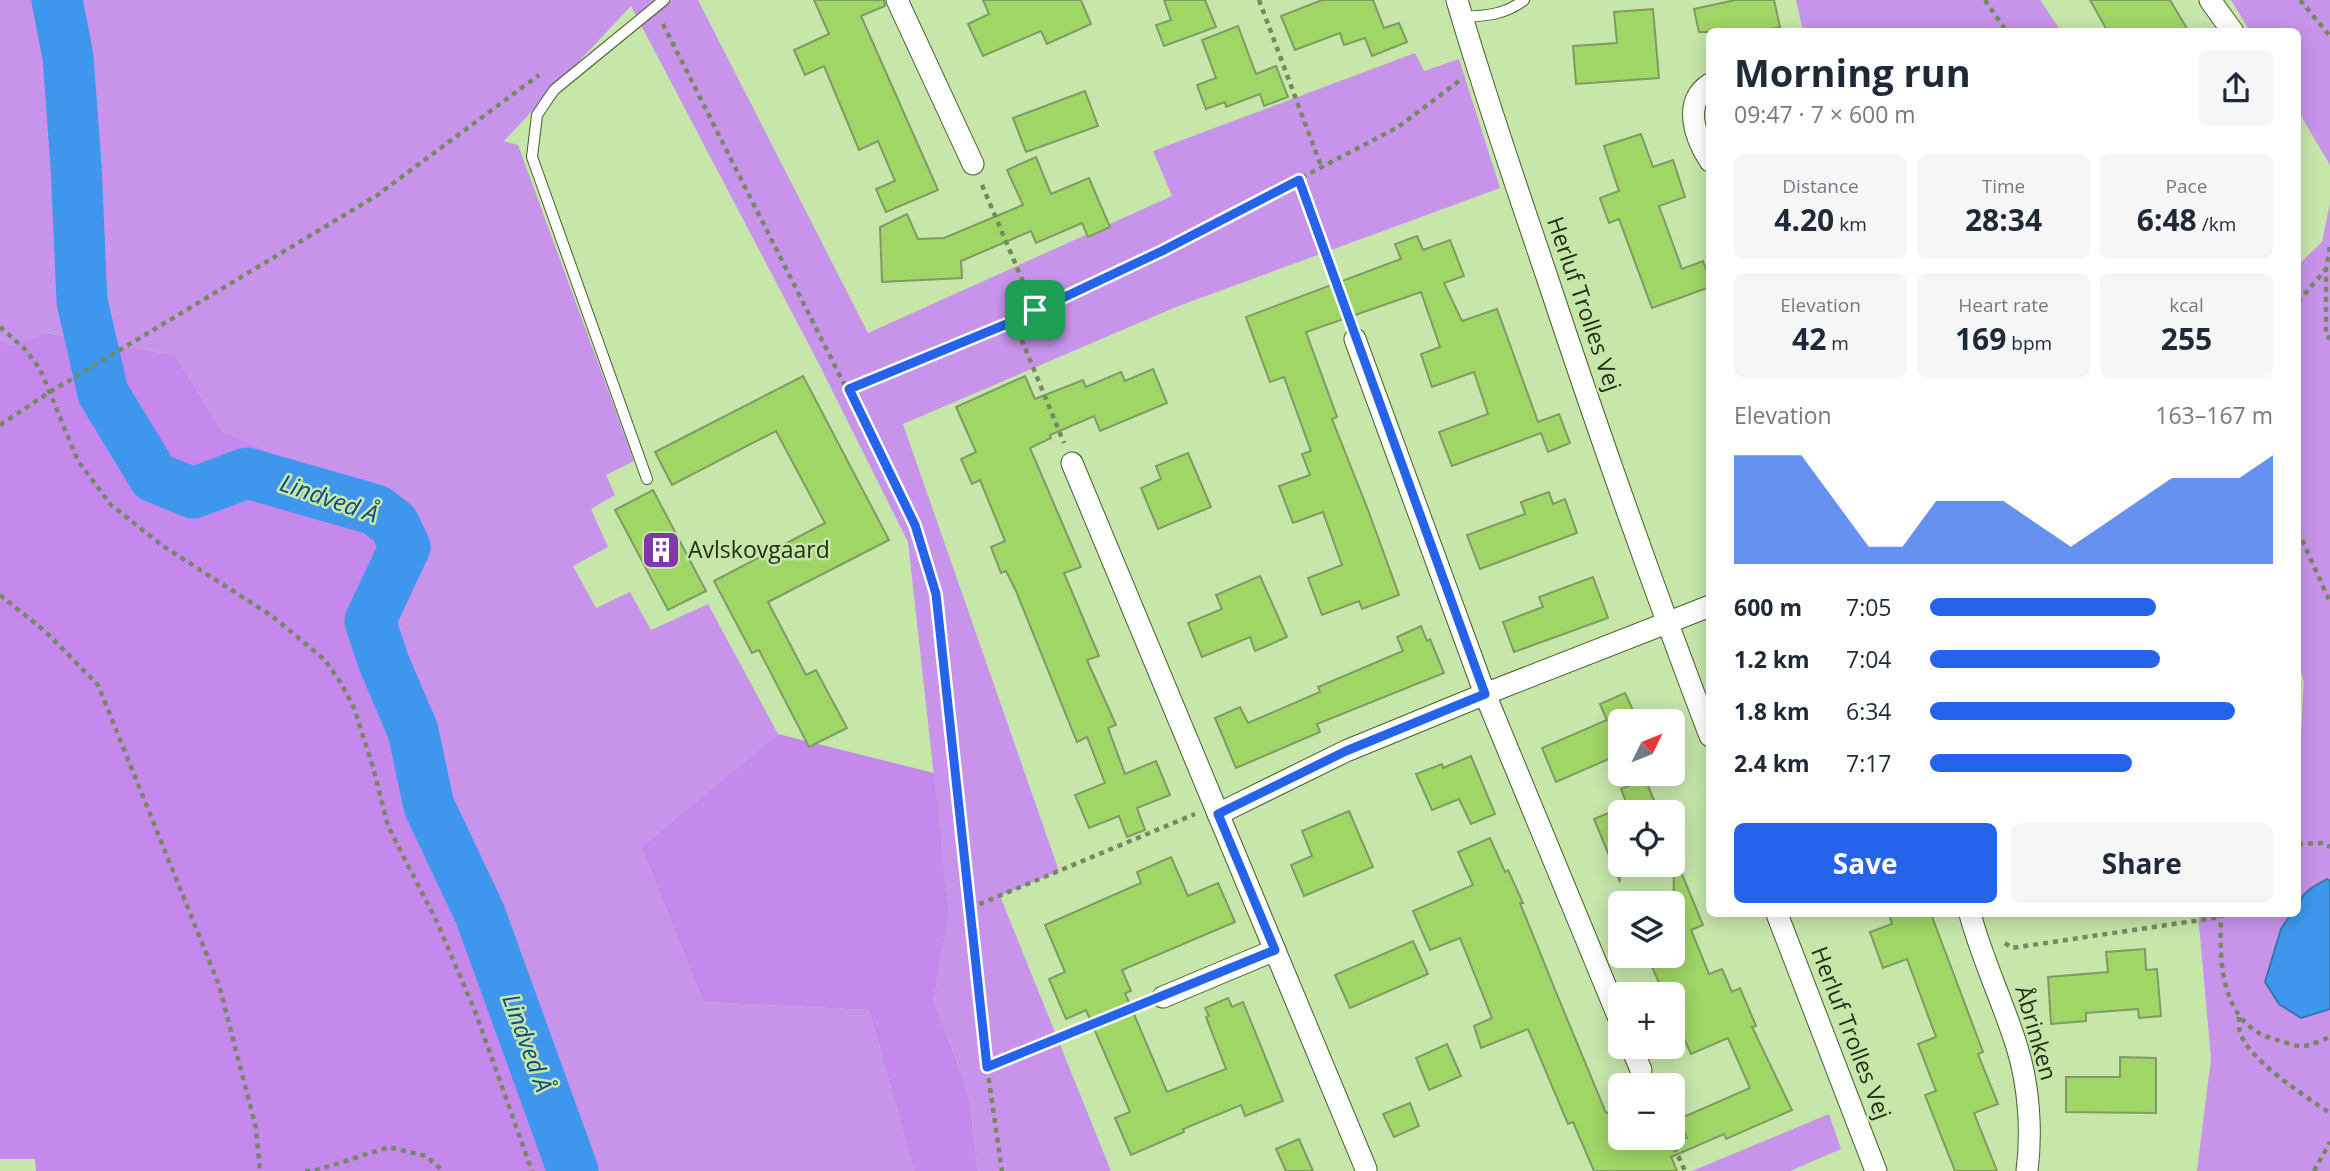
<!DOCTYPE html>
<meta charset="utf-8">
<style>
body{margin:0;font-family:"Open Sans",sans-serif;background:#f6f6f7;color:#1f2937;height:100vh;display:flex;flex-direction:column;font-size:26px;white-space:nowrap}
*{box-sizing:border-box;margin:0}
p{font-size:23px;color:#747a83}
.icon{flex:none;width:38px;height:38px;fill:none;stroke:currentColor;stroke-width:2;stroke-linecap:round;stroke-linejoin:round}
.map{position:relative;flex:1;overflow:hidden}
.sheet{position:absolute;left:1706px;top:28px;width:595px;height:889px;display:flex;flex-direction:column;background:#fff;border-radius:10px;box-shadow:0 4px 18px #0003}
.sheet>*{flex:none}
.needle{width:46px;rotate:47deg}
.tools{position:absolute;left:1608px;top:709px;display:grid;gap:14px}
.tools a{display:grid;place-items:center;width:77px;height:77px;border-radius:10px;background:#fff;box-shadow:0 4px 18px #0003;font-size:35px}
.pin{position:absolute;display:grid;place-items:center;width:60px;height:60px;color:#fff;margin:-30px;border-radius:14px;box-shadow:0 4px 10px #0006}
.round{display:grid;place-items:center;flex:none;width:74px;height:74px;border-radius:10px;background:#f6f6f7}
.head{display:flex;align-items:center;justify-content:space-between;height:119px;padding:0 28px}
h1{font-size:38px;font-weight:700;line-height:52px}
.metrics{display:grid;grid-template-columns:repeat(3,1fr);gap:10px;height:119px;padding:7px 28px}
.metrics div{display:grid;align-content:center;border-radius:10px;background:#f6f6f7;text-align:center}
.metrics b{font-size:30px;font-weight:700}
.metrics small{font-size:19px;font-weight:400}
.metrics p{font-size:19px}
.chart{height:196px;padding:14px 28px}
.chart p{display:flex;justify-content:space-between}
.chart svg{width:100%;height:126px;margin-top:7px;fill:#2563eb;opacity:.7}
.primary-button{display:flex;gap:14px;margin-top:auto;padding:14px 28px}
.primary-button a{flex:1;height:80px;border-radius:10px;background:#2563eb;color:#fff;font-size:28px;font-weight:700;line-height:80px;text-align:center}
.primary-button a+a{background:#f6f6f7;color:#1f2937}
ul{padding:0 28px;list-style:none;font-size:23px}
li{display:grid;grid-template-columns:112px 84px 1fr;align-items:center;height:52px}
li i{height:18px;border-radius:9px;background:#2563eb}
.map>svg:first-child{display:block}
.green{fill:#c894eb}
.forest{fill:#c588ed}
.water{fill:#3e97ed;stroke:#3678ad;stroke-width:2}
.lines{fill:none;stroke-linecap:round;stroke-linejoin:round}
.river{stroke:#3e97ed;stroke-width:51}
.building{fill:#9fd666;stroke:#7e9b63;stroke-width:2}
.service-casing{stroke:#45602a;stroke-width:12}
.minor-casing{stroke:#45602a;stroke-width:23}
.path{stroke:#748960;stroke-width:4.5;stroke-dasharray:5 5;stroke-linecap:butt}
.service{stroke:#fff;stroke-width:10}
.minor{stroke:#fff;stroke-width:21}
.route-casing{stroke:#fff;stroke-width:14}
.route{stroke:#2563eb;stroke-width:9}
.labels{text-anchor:middle;stroke-width:5;stroke-linejoin:round;paint-order:stroke}
.street-label{font-size:23px;fill:#232f18;stroke:#c6e6aa}
.poi-label{font-size:23px;fill:#232f18;stroke:#c6e6aa;text-anchor:start}
.water-label{font-size:24px;font-style:italic;fill:#0b4b82;stroke:#c6e6aa}
</style>
<div class="map">
<svg width="2330" height="1171" viewBox="0 0 2330 1171">
<rect width="100%" height="100%" fill="#c6e6aa"/>
<g class="green">
<polygon points="0,0 698,0 868,333 1172,196 1153,151 1415,53 1424,71 1459,59 1500,188 1176,307 903,424 1059,871 1000,896 1111,1171 978,1171 969,1095 934,999 949,912 908,542 819,364 631,6 504,141 518,145 634,461 606,475 615,495 591,509 608,547 573,566 596,608 630,592 651,630 708,604 778,734 641,847 703,1002 869,1010 914,1171 593,1171 485,897 391,625 433,549 413,513 222,431 175,355 46,333 11,346 0,340"/>
<polygon points="1796,0 2040,0 2061,31 1803,31"/>
<polygon points="2231,0 2330,0 2330,165 2298,111 2298,32 2250,31"/>
<polygon points="2330,203 2330,1171 2197,1171 2211,1058 2198,914 2298,914 2298,788 2304,681 2298,663 2298,265 2322,242"/>
<polygon points="1829,1114 1841,1149 1790,1171 1692,1171"/>
</g>
<g class="forest">
<polygon points="46,333 175,355 222,431 413,513 433,549 391,625 485,897 593,1171 36,1171 35,1159 0,1159 0,340 11,346"/>
<polygon points="778,734 934,773 949,912 934,999 969,1095 978,1171 914,1171 869,1010 703,1002 641,847"/>
</g>
<path class="water" d="M2327 879 2330 881V1009L2301 1018 2279 1004 2265 982 2281 929 2291 914H2298C2298 893 2311 888 2327 879Z"/>
<g class="lines">
<polyline class="river" points="57,0 68,57 76,165 82,301 103,393 154,477 193,493 247,473 376,510 394,524 405,547 370,621 384,663 413,731 429,806 480,914 573,1171"/>
</g>
<g class="building">
<polygon points="814,0 884,0 885,6 861,16 938,190 886,212 876,189 895,181 878,141 859,150 824,66 805,75 794,50 829,34"/>
<polygon points="983,0 1081,0 1091,24 1047,44 1041,31 983,56 968,24 989,14"/>
<polygon points="1164,0 1205,0 1216,27 1164,46 1156,25 1171,20"/>
<polygon points="1322,0 1373,0 1384,28 1399,23 1407,42 1372,56 1365,38 1344,45 1340,33 1295,50 1281,16"/>
<polygon points="1735,0 1774,0 1780,27 1759,32 1699,32 1694,9"/>
<polygon points="2090,0 2170,0 2189,32 2108,32"/>
<polygon points="1653,9 1659,78 1576,84 1573,46 1617,43 1614,12"/>
<polygon points="1238,26 1256,74 1276,66 1288,97 1264,106 1260,94 1226,107 1225,102 1206,109 1197,85 1216,78 1202,40"/>
<polygon points="1085,91 1098,126 1026,152 1013,118"/>
<polygon points="1641,134 1653,167 1673,160 1685,197 1659,206 1682,269 1703,261 1710,280 1710,287 1652,308 1619,219 1609,223 1600,198 1619,191 1604,146"/>
<polygon points="1036,157 1051,194 1089,178 1110,227 1088,237 1082,223 1036,243 1031,231 961,261 962,278 882,282 880,227 907,214 918,239 944,238 1023,205 1007,170"/>
<polygon points="1417,236 1423,250 1450,240 1464,276 1444,283 1462,321 1497,309 1538,422 1559,414 1570,443 1548,452 1541,433 1452,466 1439,432 1488,414 1474,372 1432,387 1421,354 1440,347 1421,292 1306,332 1337,417 1332,419 1368,510 1399,595 1362,609 1359,601 1322,615 1308,578 1342,565 1323,512 1293,523 1279,486 1310,475 1302,454 1311,451 1284,377 1270,382 1246,317 1401,259 1395,244"/>
<polygon points="1153,369 1167,403 1100,431 1094,416 1050,435 1051,438 1030,448 1081,567 1064,573 1099,656 1087,660 1116,725 1108,728 1125,774 1156,761 1170,795 1137,808 1145,830 1127,837 1119,816 1089,828 1075,795 1105,783 1087,737 1077,742 1016,591 1006,571 1001,573 991,547 1005,541 980,480 972,484 961,459 976,452 956,407 1025,376 1035,399 1083,380 1086,387 1121,372 1125,381"/>
<polygon points="803,376 889,540 768,602 806,675 816,670 847,728 809,747 759,650 752,653 714,581 825,523 776,431 672,485 655,452"/>
<polygon points="1188,453 1211,507 1158,529 1141,488 1161,479 1156,466"/>
<polygon points="653,490 706,591 668,610 615,510"/>
<polygon points="1549,492 1553,504 1565,499 1577,533 1480,569 1467,535 1525,514 1521,502"/>
<polygon points="1260,576 1287,637 1255,651 1250,637 1202,657 1188,623 1222,609 1216,595"/>
<polygon points="1593,577 1608,618 1514,652 1503,622 1543,607 1539,597"/>
<polygon points="1421,626 1427,641 1430,639 1444,673 1317,724 1320,732 1236,768 1215,718 1240,707 1248,723 1320,692 1318,687 1403,651 1397,637"/>
<polygon points="1625,693 1638,721 1620,721 1620,754 1556,782 1542,748 1607,720 1600,704"/>
<polygon points="1471,756 1495,814 1471,824 1459,799 1432,810 1416,774 1442,764 1443,768"/>
<polygon points="1645,779 1659,812 1630,812 1621,789"/>
<polygon points="1620,808 1620,882 1594,819"/>
<polygon points="1349,811 1373,867 1304,896 1291,865 1312,856 1302,831"/>
<polygon points="1490,838 1505,872 1508,870 1523,903 1520,903 1558,997 1606,1113 1612,1111 1615,1118 1620,1115 1620,1138 1687,1138 1679,1119 1750,1088 1728,1038 1691,1054 1673,1014 1673,994 1664,994 1652,967 1660,963 1656,956 1673,956 1674,855 1703,925 1691,930 1709,974 1722,969 1732,992 1740,988 1756,1026 1752,1027 1792,1110 1726,1139 1724,1134 1671,1157 1677,1171 1594,1171 1573,1122 1568,1124 1528,1029 1481,1048 1474,1026 1492,1018 1460,938 1430,950 1413,911 1473,885 1458,852"/>
<polygon points="1171,857 1188,896 1218,883 1235,922 1122,970 1131,991 1125,993 1167,1092 1226,1069 1206,1017 1209,1016 1205,1008 1228,998 1232,1007 1243,1002 1283,1101 1245,1116 1241,1105 1183,1129 1184,1132 1131,1155 1115,1118 1130,1112 1086,1010 1066,1019 1049,979 1065,972 1045,925 1141,883 1137,872"/>
<polygon points="1889,914 1931,914 1983,1052 1978,1054 1998,1104 1974,1113 1997,1171 1955,1171 1925,1095 1936,1091 1918,1044 1936,1037 1907,959 1883,968 1870,932 1892,924"/>
<polygon points="1413,941 1428,974 1350,1008 1335,975"/>
<polygon points="2145,949 2146,970 2157,969 2161,1016 2139,1018 2138,1009 2086,1013 2086,1021 2051,1024 2048,977 2108,972 2106,952"/>
<polygon points="1447,1044 1461,1076 1429,1090 1416,1058"/>
<polygon points="2120,1057 2156,1058 2156,1113 2066,1112 2066,1077 2120,1077"/>
<polygon points="1410,1103 1419,1126 1394,1137 1383,1114"/>
<polygon points="1299,1139 1313,1171 1286,1171 1276,1149"/>
</g>
<g class="lines">
<defs>
<g id="service">
<path d="M1462 17C1485 16 1505 15 1524 0"/>
<polyline points="647,479 532,157 537,115 554,90 664,0"/>
</g>
<g id="minor">
<polyline points="897,0 973,164"/>
<path d="M1457 0C1484 93 1516 185 1547 277 1598 431 1652 584 1710 736"/>
<polyline points="2210,0 2233,32"/>
<path d="M1710 84C1682 102 1695 138 1710 161"/>
<polyline points="1355,339 1485,694 1620,1021"/>
<polyline points="1072,463 1366,1169"/>
<polyline points="1218,814 1346,751 1485,694 1710,606"/>
<polyline points="1777,914 1876,1171"/>
<path d="M1970 914C1982 959 2003 1002 2017 1047 2029 1086 2032 1131 2027 1171"/>
<polyline points="1163,997 1275,950"/>
<polyline points="1631,1046 1641,1070"/>
</g>
</defs>
<use href="#service" class="service-casing"/>
<use href="#minor" class="minor-casing"/>
<g class="path">
<polyline points="1259,0 1321,166"/>
<polyline points="1985,0 2007,32"/>
<polyline points="2300,0 2330,36"/>
<polyline points="663,24 915,525 936,595 987,1067 1002,1171"/>
<polyline points="1299,180 1347,318"/>
<polyline points="982,185 1035,310"/>
<polyline points="2330,247 2326,269 2326,335 2330,339"/>
<polyline points="2298,302 2326,269"/>
<polyline points="1014,321 1064,443"/>
<polyline points="0,327 24,348 40,369 78,461 111,505 163,546 272,616 324,659 341,683 354,708 373,767 388,826 437,922 475,1011 532,1171"/>
<polyline points="849,389 1014,321 1162,251 1398,127 1459,81"/>
<polyline points="0,425 50,392 376,196 539,75"/>
<polyline points="2298,531 2330,602"/>
<polyline points="0,595 46,632 98,685 219,985 256,1128 260,1171"/>
<polyline points="2298,844 2323,843 2330,847"/>
<polyline points="970,908 1195,814"/>
<path d="M2224 914 2221 917C2219 964 2221 1026 2277 1040 2285 1042 2296 1047 2304 1046 2312 1045 2322 1040 2330 1037"/>
<polyline points="2005,943 2012,948 2221,917 2219,914"/>
<path d="M2239 1017C2239 1021 2239 1029 2240 1033 2252 1063 2304 1095 2330 1113"/>
<polyline points="987,1067 1143,1005"/>
<polyline points="1670,1138 1685,1171"/>
<polyline points="305,1171 314,1171 389,1147 426,1156 443,1171"/>
<polyline points="2314,1171 2330,1142"/>
</g>
<use href="#service" class="service"/>
<use href="#minor" class="minor"/>
</g>
<g class="lines">
<defs>
<polygon id="route" points="1299,180 1485,694 1346,751 1218,814 1275,950 987,1067 936,594 915,525 849,389 1014,321 1162,251"/>
</defs>
<use href="#route" class="route-casing"/>
<use href="#route" class="route"/>
</g>
<defs>
<symbol id="building-square" viewBox="-11 -11 22 22"><rect x="-9" y="-9" width="18" height="18" rx="4" fill="#8138aa" stroke="#c6e6aa"/><path d="M-4-6H4V6H1V3H-1V6H-4ZM-2.5-4.3h1.7v1.8h-1.7ZM.8-4.3h1.7v1.8H.8ZM-2.5-1h1.7V.8h-1.7ZM.8-1h1.7V.8H.8Z" fill="#fff"/></symbol>
</defs>
<g fill-rule="evenodd">
<use href="#building-square" x="639" y="528" width="44" height="44"/>
</g>
<g class="labels">
<g class="street-label">
<text transform="translate(1584 304) rotate(71)" y="8">Herluf Trolles Vej</text>
<text transform="translate(1851 1033) rotate(69)" y="8">Herluf Trolles Vej</text>
<text transform="translate(2036 1033) rotate(74)" y="8">Åbrinken</text>
</g>
<g class="poi-label">
<text x="688" y="558">Avlskovgaard</text>
</g>
<g class="water-label">
<text transform="translate(329 499) rotate(19)" y="8">Lindved Å</text>
<text transform="translate(527 1043) rotate(70)" y="8">Lindved Å</text>
</g>
</g>
</svg>
<div class="tools">
<a><svg class="needle" viewBox="-14 -14 28 28"><path d="M0-13l5 13h-10z" fill="#e53935"/><path d="M0 13l5-13h-10z" fill="#747a83"/></svg></a>
<a><svg class="icon" aria-label="locate" viewBox="0 0 24 24"><circle cx="12" cy="12" r="6"/><path d="M12 2v4M12 18v4M2 12h4M18 12h4"/></svg></a>
<a><svg class="icon" aria-label="layers" viewBox="0 0 24 24"><path d="M12 4l9 5-9 5-9-5zM3 14l9 5 9-5"/></svg></a>
<a>+</a>
<a>−</a>
</div>
<div class="pin" style="left:1035px;top:310px;background:#1e9e55"><svg class="icon" aria-label="arrive" viewBox="0 0 24 24"><path d="M6 21V4h12l-3 4 3 4H6"/></svg></div>
<section class="sheet">
<div class="head"><div><h1>Morning run</h1><p>09:47 · 7 × 600 m</p></div><a class="round"><svg class="icon" aria-label="share" viewBox="0 0 24 24"><path d="M12 15V3M7 8l5-5 5 5M5 13v7h14v-7"/></svg></a></div>
<div class="metrics">
<div><p>Distance</p><b>4.20<small> km</small></b></div>
<div><p>Time</p><b>28:34</b></div>
<div><p>Pace</p><b>6:48<small> /km</small></b></div>
</div>
<div class="metrics">
<div><p>Elevation</p><b>42<small> m</small></b></div>
<div><p>Heart rate</p><b>169<small> bpm</small></b></div>
<div><p>kcal</p><b>255</b></div>
</div>
<div class="chart"><p><span>Elevation</span>163–167 m</p>
<svg viewBox="0 0 160 44" preserveAspectRatio="none"><path d="M0 44V6L10 6L20 6L30 22L40 38L50 38L60 22L70 22L80 22L90 30L100 38L110 30L120 22L130 14L140 14L150 14L160 6V44z"/></svg>
</div>
<ul>
<li><b>600 m</b>7:05<i style="width:66%"></i></li>
<li><b>1.2 km</b>7:04<i style="width:67%"></i></li>
<li><b>1.8 km</b>6:34<i style="width:89%"></i></li>
<li><b>2.4 km</b>7:17<i style="width:59%"></i></li>
</ul>
<div class="primary-button"><a>Save</a><a>Share</a></div>
</section>
</div>
